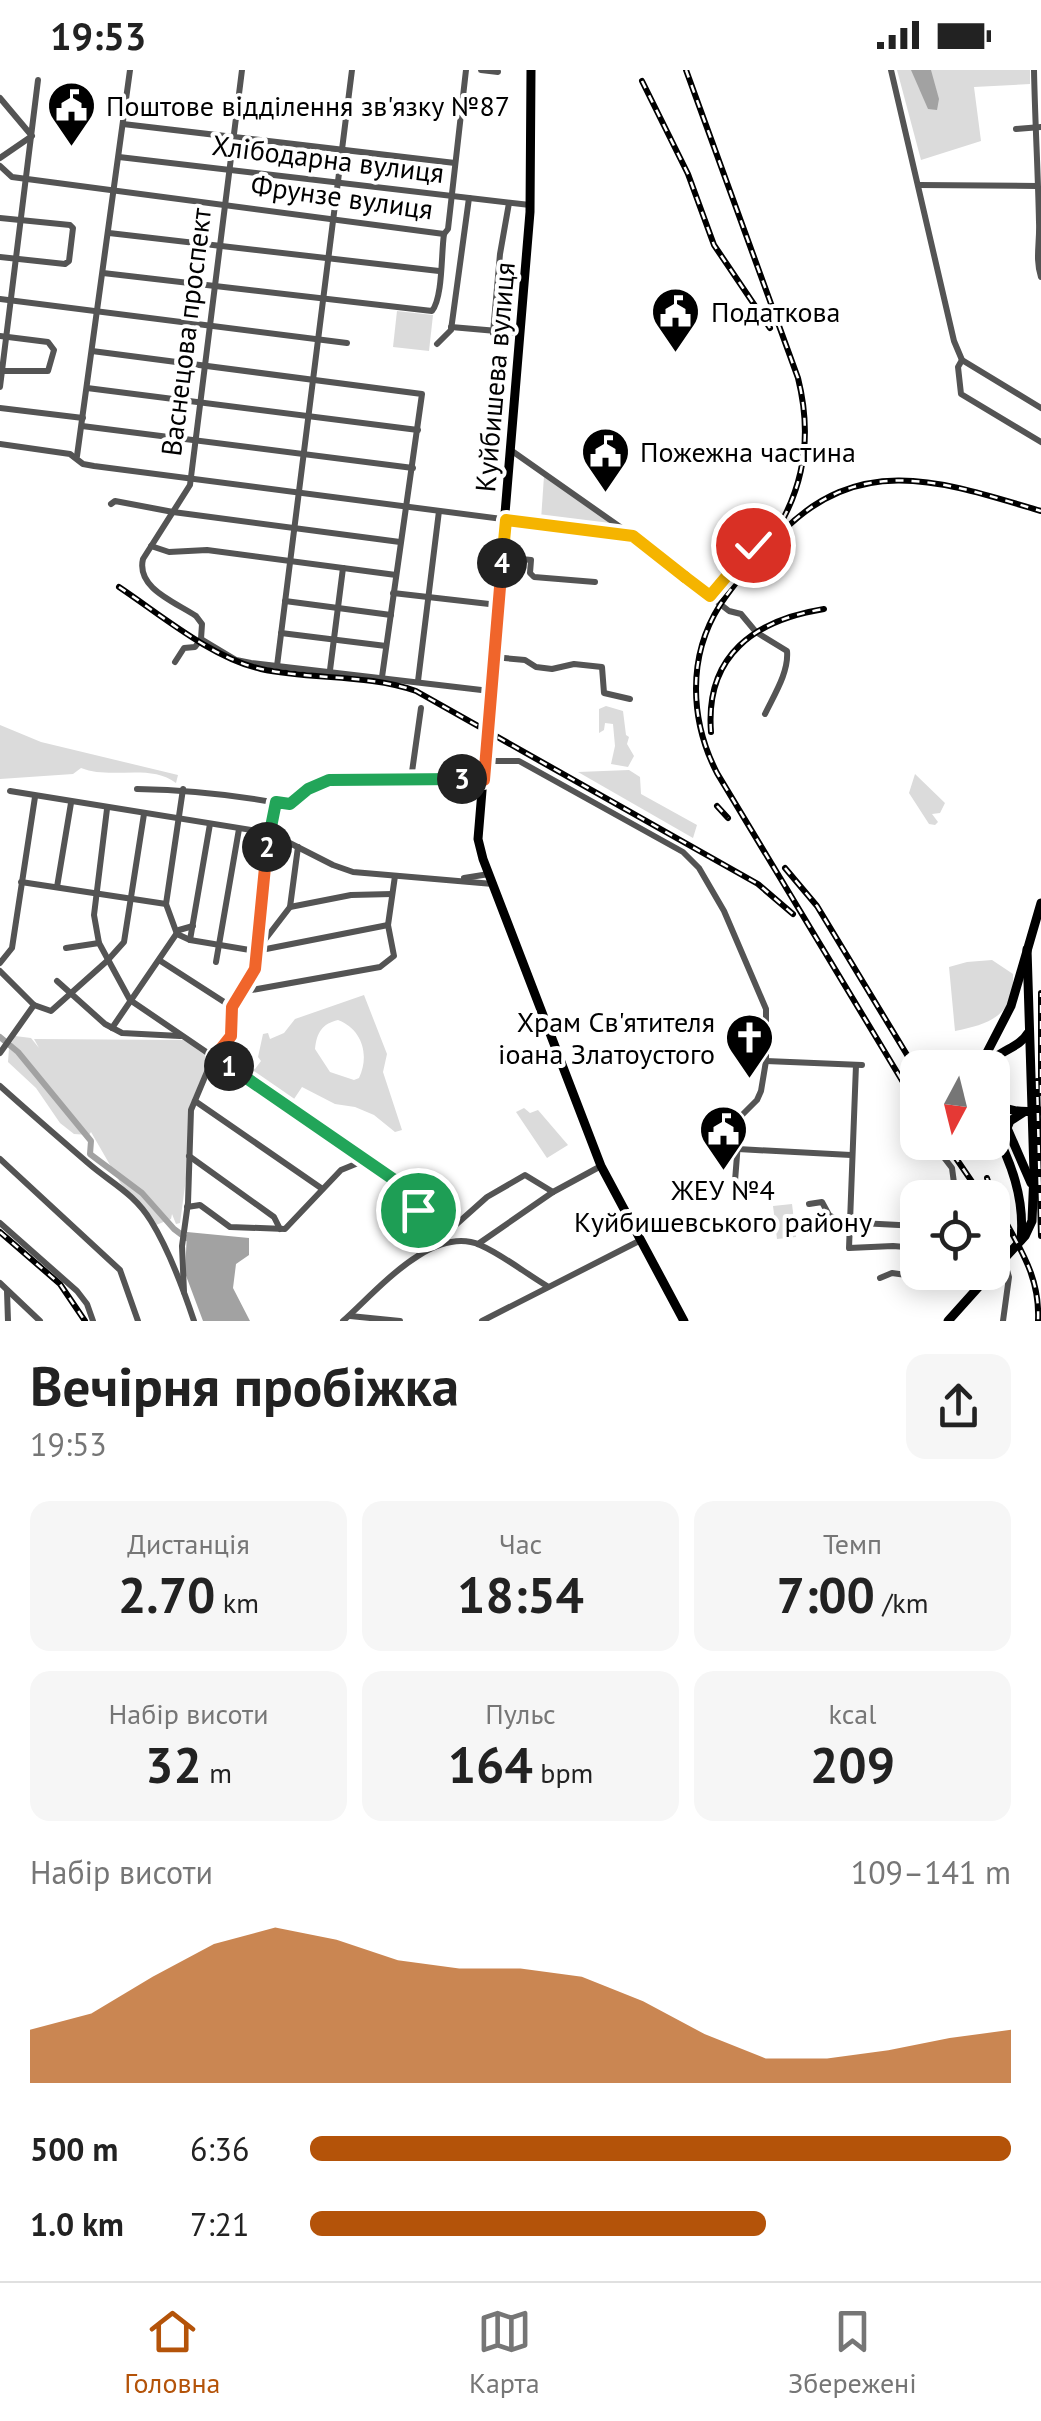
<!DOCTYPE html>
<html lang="uk">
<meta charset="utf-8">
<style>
body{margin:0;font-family:"PT Sans",sans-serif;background:#f6f6f6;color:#222;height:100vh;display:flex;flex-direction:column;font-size:38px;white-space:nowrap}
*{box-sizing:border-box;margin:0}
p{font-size:32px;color:#767676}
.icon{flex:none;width:55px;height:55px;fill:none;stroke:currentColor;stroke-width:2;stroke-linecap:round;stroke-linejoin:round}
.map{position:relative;height:1251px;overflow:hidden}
.panel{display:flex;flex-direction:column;background:#fff;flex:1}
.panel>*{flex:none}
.needle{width:65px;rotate:187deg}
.controls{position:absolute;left:900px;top:980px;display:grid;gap:20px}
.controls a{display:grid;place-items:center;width:110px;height:110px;border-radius:20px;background:#fff;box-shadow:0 5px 25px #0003;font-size:50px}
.pin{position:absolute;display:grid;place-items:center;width:85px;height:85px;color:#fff;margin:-42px;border:5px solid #fff;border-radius:50%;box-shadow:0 2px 10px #0007}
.km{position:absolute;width:50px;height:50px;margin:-25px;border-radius:50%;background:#222;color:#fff;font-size:28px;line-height:50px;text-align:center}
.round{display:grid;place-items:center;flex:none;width:105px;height:105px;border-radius:20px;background:#f6f6f6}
.summary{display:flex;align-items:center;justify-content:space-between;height:170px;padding:0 30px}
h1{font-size:55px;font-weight:800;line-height:75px}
.figures{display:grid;grid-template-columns:repeat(3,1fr);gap:15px;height:170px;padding:10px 30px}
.figures div{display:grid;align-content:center;border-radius:20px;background:#f6f6f6;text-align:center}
.figures b{font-size:50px;font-weight:800}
.figures small{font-size:28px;font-weight:400}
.figures p{font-size:28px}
.chart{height:280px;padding:20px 30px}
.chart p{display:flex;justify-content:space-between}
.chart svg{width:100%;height:180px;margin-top:10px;fill:#b45309;opacity:.7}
ul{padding:0 30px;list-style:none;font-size:32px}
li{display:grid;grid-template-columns:160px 120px 1fr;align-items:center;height:75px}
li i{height:25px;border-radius:12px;background:#b45309}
.status{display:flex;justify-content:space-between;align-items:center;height:70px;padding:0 50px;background:#fff;direction:ltr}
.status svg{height:28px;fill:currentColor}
.tab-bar{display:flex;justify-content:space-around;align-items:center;height:140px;border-top:2px solid #e0e0e0;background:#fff;font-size:28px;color:#767676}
.tab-bar a{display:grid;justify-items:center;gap:5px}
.tab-bar .on{color:#b45309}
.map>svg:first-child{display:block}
.green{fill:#dbdbdb;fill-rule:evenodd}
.water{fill:#a2a2a2}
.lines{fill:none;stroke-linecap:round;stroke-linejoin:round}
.river{stroke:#a2a2a2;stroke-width:6}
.minor{stroke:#545454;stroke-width:6}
.major{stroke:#000;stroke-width:9}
.rail-casing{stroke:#000;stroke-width:6}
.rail{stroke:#fff;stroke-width:2.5;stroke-dasharray:8;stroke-linecap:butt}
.split-1-casing{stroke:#fff;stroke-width:20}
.split-2-casing{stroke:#fff;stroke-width:20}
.split-3-casing{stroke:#fff;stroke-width:20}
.split-4-casing{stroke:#fff;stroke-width:20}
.split-5-casing{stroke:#fff;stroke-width:20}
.split-6-casing{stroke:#fff;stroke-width:20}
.split-1{stroke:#22a559;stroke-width:12}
.split-2{stroke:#f0652b;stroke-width:12}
.split-3{stroke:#22a559;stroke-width:12}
.split-4{stroke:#f0652b;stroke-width:12}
.split-5{stroke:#f5b400;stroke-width:12}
.split-6{stroke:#f5b400;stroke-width:12}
.labels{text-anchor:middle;stroke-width:8;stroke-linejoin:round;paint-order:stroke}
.poi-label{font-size:28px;fill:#000;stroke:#fff;text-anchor:start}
.street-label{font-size:28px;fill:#000;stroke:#fff}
</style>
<div class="status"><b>19:53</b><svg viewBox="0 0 49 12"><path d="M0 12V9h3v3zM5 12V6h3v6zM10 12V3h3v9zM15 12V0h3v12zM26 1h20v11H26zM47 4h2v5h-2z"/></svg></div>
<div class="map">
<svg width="1041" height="1251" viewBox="0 0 1041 1251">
<rect width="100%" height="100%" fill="#fff"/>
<g class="green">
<polygon points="897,0 1030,0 1030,14 974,17 981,71 921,90"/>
<polygon points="397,241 433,245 429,281 393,277"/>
<polygon points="544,406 618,458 619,461 541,450"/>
<polygon points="606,636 623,641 626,665 629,667 627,674 634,686 628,697 611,694 615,676 613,654 605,653 604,660 599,663 599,639"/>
<path d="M0 655 41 672 178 705 176 713C150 693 111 710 81 698L73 704 0 709Z"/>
<polygon points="629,700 640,707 641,724 697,755 693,768 578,702"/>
<polygon points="915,704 945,733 940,743 932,744 938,752 935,755 929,754 909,723"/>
<path d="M992 890 1013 904C1015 945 990 954 955 961L949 897 967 892Z"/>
<path d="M364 925 387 984 383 1002 402 1060 395 1062 374 1045 355 1037 335 1034 302 1017 292 1032 314 1044 327 1057 322 1059 223 988 255 999 261 991 258 987 263 964 268 963 270 969 284 963 295 949ZM338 950C362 959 370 985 359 1008L354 1010 330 1002 315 979C317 962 322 954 338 950Z"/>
<polygon points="15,966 31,968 39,978 34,969 183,970 202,980 209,990 188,1040 187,1101 180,1153 176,1154 172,1144 171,1149 156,1155 121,1114 91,1062 89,1065 74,1064 60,1053 36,1018 8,992 9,978"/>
<polygon points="524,1038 530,1043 538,1040 568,1075 547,1088 516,1042"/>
<polygon points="792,1134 796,1167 777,1169 773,1136"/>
</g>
<g class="water">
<polygon points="911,0 931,0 939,29 937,40 928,39"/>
<polygon points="187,1162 249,1168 249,1185 236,1194 233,1218 250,1251 203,1251 185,1203"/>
</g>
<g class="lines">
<polyline class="river" points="0,967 18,982 91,1071 90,1084 142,1123 174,1159 186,1168"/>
<g class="minor">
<polyline points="481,0 498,2"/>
<polyline points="891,0 954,271 962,290 1041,338"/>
<path d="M1034 0C1035 51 1038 102 1039 152 1040 172 1035 189 1041 207"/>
<polyline points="0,28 32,66 0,88"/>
<polyline points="123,54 455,93"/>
<polyline points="1016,59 1041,57"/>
<polyline points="119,87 530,135"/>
<polyline points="0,96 12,107 444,164"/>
<polyline points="919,115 1037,116"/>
<polyline points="0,148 70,155 73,158 69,191 65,194 0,187"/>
<polyline points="109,163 439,201"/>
<path d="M103 203 432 241C443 227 441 184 444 164L448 159 466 0"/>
<polyline points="0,229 347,273"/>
<polyline points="451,257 520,263"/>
<polyline points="493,263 500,184 509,133"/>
<polyline points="0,266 48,272 54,280 48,301 1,301"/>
<polyline points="437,274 451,260 469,128"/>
<polyline points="92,281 422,324 382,607"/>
<polyline points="962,290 958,297 961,324 1041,372"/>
<polyline points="0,317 38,10"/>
<polyline points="87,318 418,360"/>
<polyline points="0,338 83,348"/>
<polyline points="82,356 413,398"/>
<polyline points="0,374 70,384 83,394 94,396 633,466"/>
<path d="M512 381 633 466 729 541 741 544 756 562 787 581C789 602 774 625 765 644"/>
<polyline points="77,386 130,0"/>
<polyline points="111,434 115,431 173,442 400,472"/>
<polyline points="151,476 169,482 207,480 396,505"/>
<polyline points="503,487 531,490 530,503 534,507 595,512"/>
<polyline points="393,523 498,535"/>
<polyline points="710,526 757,470 763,454"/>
<polyline points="285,531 391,545"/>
<polyline points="281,563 386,576"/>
<polyline points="201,569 236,590 251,593 490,621"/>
<polyline points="493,587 525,590 536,597 552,599 574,594 602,597 604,623 630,629"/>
<path d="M175 592 184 578 195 577 201 569 202 554 196 546C175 532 136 518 143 489L190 415 242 0"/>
<polyline points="277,596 352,0"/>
<polyline points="330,600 343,498"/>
<polyline points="418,611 439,441"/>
<polyline points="486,691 519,691 683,782 699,798 724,841 766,939 766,991 761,1021 757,1030 740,1047 735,1111"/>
<polyline points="411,709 421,638"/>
<path d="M137 719C188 720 238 725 288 735L309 719 329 709 484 710"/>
<polyline points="10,721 270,763 333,795 353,802 493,814"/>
<polyline points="107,739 94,845 99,873 130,930 393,1109 443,1172"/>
<polyline points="464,808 489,804"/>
<polyline points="21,812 166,834 177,864 190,870 256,881 388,855"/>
<polyline points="57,817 71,733"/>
<polyline points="166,834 183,719"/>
<polyline points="290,837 298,777"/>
<polyline points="190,870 210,754"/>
<polyline points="66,878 99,873"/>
<polyline points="257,880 290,837 351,825 392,824"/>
<polyline points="159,890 232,937"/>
<polyline points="216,892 239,759"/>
<polyline points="0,893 12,878 35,727"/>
<polyline points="0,901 34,935 51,941 107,891 124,872 144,744"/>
<polyline points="57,911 105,954 122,963 180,966"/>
<polyline points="241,922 380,897 394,886 388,855 395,806"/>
<polyline points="112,958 179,860 193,856"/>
<polyline points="0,983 34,935"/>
<polyline points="766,991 862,995"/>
<polyline points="856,995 849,1178 893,1176 918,1178"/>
<path d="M0 1016C29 1042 59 1068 88 1093 111 1113 134 1123 151 1151 169 1180 183 1218 194 1251"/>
<polyline points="195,1031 321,1118"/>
<polyline points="914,1057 918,1058"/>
<polyline points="932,1072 952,1098 956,1128"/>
<polyline points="738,1079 851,1085"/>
<polyline points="189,1086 274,1147 280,1159"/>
<polyline points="0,1089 120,1200 138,1251"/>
<polyline points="809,1134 822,1132 829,1145 841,1152 918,1156"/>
<polyline points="187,1137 200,1135 230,1157 285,1159 341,1100 363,1091"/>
<polyline points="0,1153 77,1221 87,1234 93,1251"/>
<polyline points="441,1168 487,1127 525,1105 553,1122"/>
<polyline points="478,1174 553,1122 601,1096"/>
<polyline points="880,1208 892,1203 941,1210 946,1202"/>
<polyline points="0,1213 40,1251"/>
<polyline points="7,1221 8,1251"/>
<polyline points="184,1222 182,1176 188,1133 191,1040 212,990 231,967 232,937 255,899 266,789 277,732"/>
<polyline points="350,1246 400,1251"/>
<path d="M343 1251C376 1222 432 1154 480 1175 503 1185 525 1203 547 1216"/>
<polyline points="482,1251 641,1170"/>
<polyline points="1003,1251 1009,1207 1004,1190"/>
</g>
<g class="major">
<polyline points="531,0 530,142 478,769 483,789 601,1096 684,1251"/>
<polyline points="979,998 1011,936 1041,833"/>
<path d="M987 998C997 979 1018 980 1028 963"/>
<path d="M992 1029C1006 1043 1023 1042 1041 1041"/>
<polyline points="1024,1042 1010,1051 1007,1058 1031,1113"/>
<path d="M992 1055C1011 1092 1025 1128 1021 1170"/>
<polyline points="992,1202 1025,1166 1032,1151 1034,1102 1027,879"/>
<polyline points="948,1251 992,1202"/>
</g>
<defs>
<g id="rail">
<path d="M686 0 798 308C810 356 807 404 783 449 766 481 739 505 720 535 687 587 690 650 717 703L918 1037"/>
<polyline points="642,11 688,104 714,175 770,258"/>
<path d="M782 462C862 381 946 413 1041 441"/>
<path d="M119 517C161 545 212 588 261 599 312 610 367 604 416 621L758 814 793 844"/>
<path d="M711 662C705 585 755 550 824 539"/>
<polyline points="717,736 728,748"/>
<polyline points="785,798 817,836 918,1003"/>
<polyline points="1037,1011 1041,1166"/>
<polyline points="1041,1023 1041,923"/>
<polyline points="945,1072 983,1128"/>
<path d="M987 1108C1002 1161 1041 1191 1038 1251"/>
<polyline points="0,1162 60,1214 85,1251"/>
</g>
</defs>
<use href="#rail" class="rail-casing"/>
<use href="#rail" class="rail"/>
</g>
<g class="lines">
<defs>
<polyline id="split-1" points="229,996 393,1109 418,1140"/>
<polyline id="split-2" points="229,996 215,986 231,966 232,937 255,899 267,777"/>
<polyline id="split-3" points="267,777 276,732 290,734 308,719 329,710 462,709"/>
<polyline id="split-4" points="462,709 484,710 502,493"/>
<polyline id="split-5" points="502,493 506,450 633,466 685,507"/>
<polyline id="split-6" points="685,507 710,526 753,475"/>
</defs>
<use href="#split-1" class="split-1-casing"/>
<use href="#split-2" class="split-2-casing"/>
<use href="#split-3" class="split-3-casing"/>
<use href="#split-4" class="split-4-casing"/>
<use href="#split-5" class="split-5-casing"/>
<use href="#split-6" class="split-6-casing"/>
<use href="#split-1" class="split-1"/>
<use href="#split-2" class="split-2"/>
<use href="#split-3" class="split-3"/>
<use href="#split-4" class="split-4"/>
<use href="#split-5" class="split-5"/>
<use href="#split-6" class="split-6"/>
</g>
<defs>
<symbol id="civic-pin" viewBox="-11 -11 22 30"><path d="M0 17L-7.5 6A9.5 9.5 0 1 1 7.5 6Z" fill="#000" stroke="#fff"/><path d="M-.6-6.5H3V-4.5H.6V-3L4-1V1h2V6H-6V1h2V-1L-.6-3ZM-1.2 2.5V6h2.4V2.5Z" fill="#fff"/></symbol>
<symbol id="church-pin" viewBox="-11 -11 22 30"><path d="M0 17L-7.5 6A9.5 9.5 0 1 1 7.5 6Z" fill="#000" stroke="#fff"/><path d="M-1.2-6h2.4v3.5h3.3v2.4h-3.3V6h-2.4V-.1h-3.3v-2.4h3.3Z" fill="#fff"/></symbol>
</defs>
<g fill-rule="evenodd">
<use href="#civic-pin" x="44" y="8" width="55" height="75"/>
<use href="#civic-pin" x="648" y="214" width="55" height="75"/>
<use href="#civic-pin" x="578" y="354" width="55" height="75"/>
<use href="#church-pin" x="722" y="940" width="55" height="75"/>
<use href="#civic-pin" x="696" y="1032" width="55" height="75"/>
</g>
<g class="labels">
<g class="poi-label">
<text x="106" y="46">Поштове відділення зв'язку №87</text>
<text x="711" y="252">Податкова</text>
<text x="640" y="392">Пожежна частина</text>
<text x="715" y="962" text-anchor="end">Храм Св'ятителя<tspan x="715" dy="32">іоана Златоустого</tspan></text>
<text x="723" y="1130" text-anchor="middle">ЖЕУ №4<tspan x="723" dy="32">Куйбишевського району</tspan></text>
</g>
<g class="street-label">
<text transform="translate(328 89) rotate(7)" y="10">Хлібодарна вулиця</text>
<text transform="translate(342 127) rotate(8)" y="10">Фрунзе вулиця</text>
<text transform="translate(186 262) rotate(-83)" y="10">Васнецова проспект</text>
<text transform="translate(495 307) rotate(-85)" y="10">Куйбишева вулиця</text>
</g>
</g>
</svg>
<div class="controls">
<a><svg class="needle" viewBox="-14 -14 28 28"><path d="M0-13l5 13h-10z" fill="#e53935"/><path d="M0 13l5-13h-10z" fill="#767676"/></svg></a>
<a><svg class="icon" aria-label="locate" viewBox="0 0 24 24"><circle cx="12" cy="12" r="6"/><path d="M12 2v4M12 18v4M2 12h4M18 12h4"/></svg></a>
</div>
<div class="pin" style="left:418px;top:1140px;background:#1e9e55"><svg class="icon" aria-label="arrive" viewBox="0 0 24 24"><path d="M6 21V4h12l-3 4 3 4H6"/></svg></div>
<div class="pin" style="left:753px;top:475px;background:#d93025"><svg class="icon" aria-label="check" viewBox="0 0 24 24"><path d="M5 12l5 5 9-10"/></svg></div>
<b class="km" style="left:229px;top:996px">1</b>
<b class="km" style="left:267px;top:777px">2</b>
<b class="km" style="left:462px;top:709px">3</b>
<b class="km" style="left:502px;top:493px">4</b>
</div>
<section class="panel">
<div class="summary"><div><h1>Вечірня пробіжка</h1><p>19:53</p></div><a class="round"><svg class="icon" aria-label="share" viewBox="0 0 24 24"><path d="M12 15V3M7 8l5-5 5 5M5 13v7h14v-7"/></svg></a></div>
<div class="figures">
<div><p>Дистанція</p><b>2.70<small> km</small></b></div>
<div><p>Час</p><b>18:54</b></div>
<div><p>Темп</p><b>7:00<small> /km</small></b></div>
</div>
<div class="figures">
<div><p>Набір висоти</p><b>32<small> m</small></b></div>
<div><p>Пульс</p><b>164<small> bpm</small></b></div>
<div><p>kcal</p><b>209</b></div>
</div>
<div class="chart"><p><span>Набір висоти</span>109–141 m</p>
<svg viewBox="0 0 160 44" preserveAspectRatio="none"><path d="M0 44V31L10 27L20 18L30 10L40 6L50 9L60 14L70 16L80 16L90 18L100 24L110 32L120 38L130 38L140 36L150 33L160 31V44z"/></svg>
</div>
<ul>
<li><b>500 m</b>6:36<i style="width:100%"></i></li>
<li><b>1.0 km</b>7:21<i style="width:65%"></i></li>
</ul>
</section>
<nav class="tab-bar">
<a class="on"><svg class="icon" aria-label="home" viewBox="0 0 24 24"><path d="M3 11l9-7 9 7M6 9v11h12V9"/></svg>Головна</a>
<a><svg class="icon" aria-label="map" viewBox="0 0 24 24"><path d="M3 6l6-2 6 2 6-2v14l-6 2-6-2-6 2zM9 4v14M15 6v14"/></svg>Карта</a>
<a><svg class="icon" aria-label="saved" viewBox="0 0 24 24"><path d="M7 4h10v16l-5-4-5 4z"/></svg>Збережені</a>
</nav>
